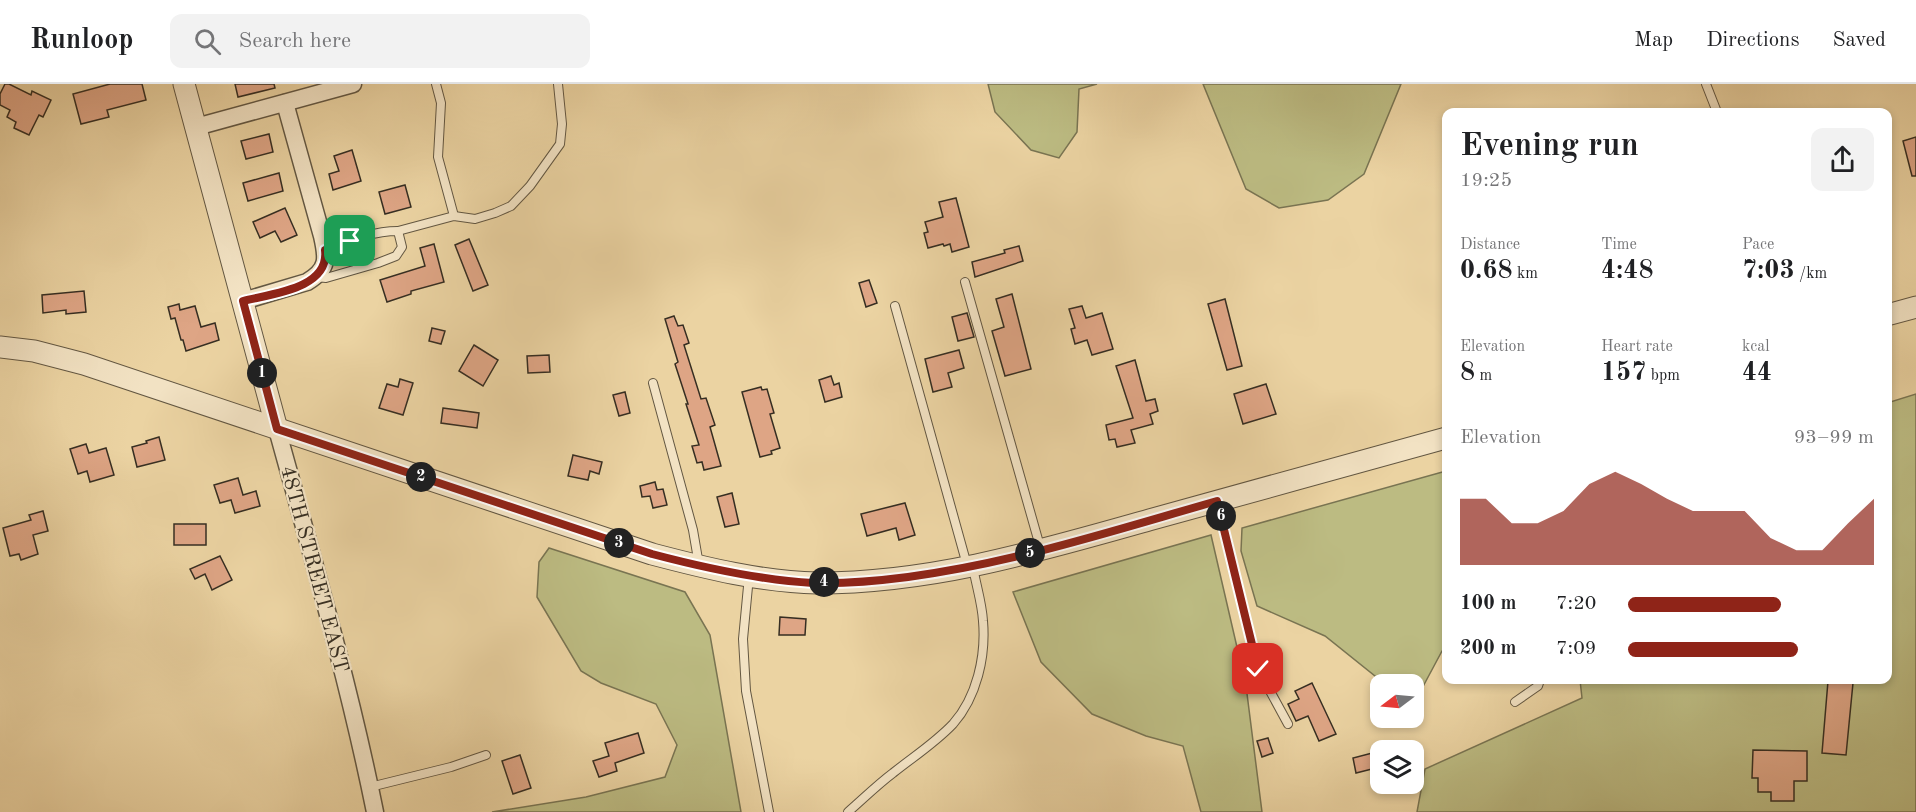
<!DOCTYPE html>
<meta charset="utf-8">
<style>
body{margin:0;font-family:"Old Standard TT",serif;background:#f2f2f2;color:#202124;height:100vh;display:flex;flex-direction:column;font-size:22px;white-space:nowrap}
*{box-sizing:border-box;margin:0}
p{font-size:20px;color:#757577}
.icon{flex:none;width:33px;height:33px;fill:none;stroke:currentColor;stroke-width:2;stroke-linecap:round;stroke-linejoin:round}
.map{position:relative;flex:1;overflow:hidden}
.side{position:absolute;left:1442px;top:24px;width:450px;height:576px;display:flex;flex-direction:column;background:#fff;border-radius:12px;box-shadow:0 3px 9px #0003}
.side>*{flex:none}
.needle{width:39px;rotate:254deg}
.tools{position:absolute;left:1370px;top:590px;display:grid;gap:12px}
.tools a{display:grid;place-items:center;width:54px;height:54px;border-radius:12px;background:#fff;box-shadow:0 3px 9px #0003;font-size:30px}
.pin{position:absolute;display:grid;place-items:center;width:51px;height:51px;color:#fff;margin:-26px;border-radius:12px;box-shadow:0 3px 9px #0006}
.km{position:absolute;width:30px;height:30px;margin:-15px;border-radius:50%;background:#222;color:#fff;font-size:16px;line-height:30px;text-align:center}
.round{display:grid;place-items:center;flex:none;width:63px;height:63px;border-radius:12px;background:#f2f2f2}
.overview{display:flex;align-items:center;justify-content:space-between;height:102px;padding:0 18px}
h1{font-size:33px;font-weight:600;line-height:45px}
.stats{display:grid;grid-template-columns:repeat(3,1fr);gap:9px;height:102px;padding:6px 18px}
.stats div{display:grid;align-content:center}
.stats b{font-size:26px;font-weight:600}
.stats small{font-size:16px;font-weight:400}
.stats p{font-size:16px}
.chart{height:168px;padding:12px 18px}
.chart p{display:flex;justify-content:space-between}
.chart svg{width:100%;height:108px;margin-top:6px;fill:#8f2418;opacity:.7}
ul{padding:0 18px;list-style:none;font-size:20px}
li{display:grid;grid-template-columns:96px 72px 1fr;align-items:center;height:45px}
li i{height:15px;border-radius:8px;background:#8f2418}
header{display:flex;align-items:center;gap:36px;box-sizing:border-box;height:84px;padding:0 30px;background:#fff;border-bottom:2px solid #e0e0e0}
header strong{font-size:28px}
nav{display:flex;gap:33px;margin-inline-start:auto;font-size:21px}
.search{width:420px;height:54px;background:#f2f2f2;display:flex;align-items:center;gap:15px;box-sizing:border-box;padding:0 21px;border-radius:12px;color:#757577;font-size:22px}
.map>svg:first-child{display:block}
.green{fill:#bcbb82;stroke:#797452;stroke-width:1.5}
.building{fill:#dea585;stroke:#362e22;stroke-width:1.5}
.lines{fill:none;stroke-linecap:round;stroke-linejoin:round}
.service-casing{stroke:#635742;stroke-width:10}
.minor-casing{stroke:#635742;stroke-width:19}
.tertiary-casing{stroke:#635742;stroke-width:23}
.service{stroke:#f2e2c3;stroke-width:8}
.minor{stroke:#f2e2c3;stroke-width:16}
.tertiary{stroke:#f2e2c3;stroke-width:21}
.route-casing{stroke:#fff;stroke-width:12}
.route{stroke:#8f2418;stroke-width:8}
.labels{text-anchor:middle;stroke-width:4.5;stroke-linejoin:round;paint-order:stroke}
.street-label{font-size:21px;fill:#362e22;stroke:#f2e2c3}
</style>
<header>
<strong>Runloop</strong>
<div class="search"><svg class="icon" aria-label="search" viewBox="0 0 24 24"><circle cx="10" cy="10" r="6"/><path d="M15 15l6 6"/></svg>Search here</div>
<nav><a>Map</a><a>Directions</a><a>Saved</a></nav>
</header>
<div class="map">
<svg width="1916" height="728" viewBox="0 0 1916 728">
<rect width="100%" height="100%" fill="#ebd3a2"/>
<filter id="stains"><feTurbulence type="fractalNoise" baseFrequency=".00333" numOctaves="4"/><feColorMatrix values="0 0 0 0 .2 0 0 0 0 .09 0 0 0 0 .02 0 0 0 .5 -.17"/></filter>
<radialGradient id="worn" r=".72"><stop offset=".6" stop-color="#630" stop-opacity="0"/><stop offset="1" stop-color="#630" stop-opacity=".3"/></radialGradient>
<g class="green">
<polygon points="988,0 1097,0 1079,5 1077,48 1059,74 1031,66 995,28"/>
<polygon points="1203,0 1401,0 1364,90 1328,116 1279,124 1246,105"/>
<polygon points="1916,310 1916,728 1417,728 1425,685 1582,614 1580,596 1887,596 1887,319"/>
<polygon points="1446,387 1446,565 1442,567 1419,610 1413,613 1413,600 1385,600 1325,552 1257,522 1241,467 1242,444"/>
<polygon points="1211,451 1246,602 1262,728 1201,728 1183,662 1146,652 1092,630 1041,578 1013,508"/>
<polygon points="549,464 685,508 710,551 741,728 492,728 586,713 665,693 677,661 656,620 601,599 581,587 537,513 539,478"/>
</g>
<g class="building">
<polygon points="5,0 9,0 31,11 32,7 51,16 43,33 39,31 29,51 14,44 16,38 7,33 10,26 0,21 0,10"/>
<polygon points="110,0 142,0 146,16 107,26 109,33 81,40 73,10"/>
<polygon points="235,0 274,0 275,4 238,13"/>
<polygon points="269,50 273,68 246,75 241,57"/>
<polygon points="1916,53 1916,92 1912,92 1903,57"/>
<polygon points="352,66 361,97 333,106 329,90 339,87 334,72"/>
<polygon points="279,89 283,107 248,117 243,99"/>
<polygon points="405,101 411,123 385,130 379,108"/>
<polygon points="956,114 969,163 952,168 950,160 944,162 943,160 928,164 924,149 928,148 925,138 943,133 939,118"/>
<polygon points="285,124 297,151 281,158 275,147 260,154 253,138"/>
<polygon points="469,155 488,201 473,207 455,161"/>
<polygon points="434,160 444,198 411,207 411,210 387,218 380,196 425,182 420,164"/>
<polygon points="1019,162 1023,177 975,193 972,178 1005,169 1004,166"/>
<polygon points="869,196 877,219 866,223 859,199"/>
<polygon points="84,207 86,228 66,230 66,226 43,229 42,211"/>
<polygon points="1012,210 1031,285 1005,292 992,247 1004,243 996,215"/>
<polygon points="1225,215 1242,282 1227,286 1208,220"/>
<polygon points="179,220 180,226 195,222 201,243 215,239 219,256 186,267 183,256 181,256 175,234 171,235 168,223"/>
<polygon points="1082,222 1086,234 1102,229 1113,265 1092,271 1087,256 1075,260 1071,245 1075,244 1069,225"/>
<polygon points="967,229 974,253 958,257 952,233"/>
<polygon points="674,232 678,242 683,241 689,259 684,261 701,315 706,314 715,341 710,343 721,382 704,386 702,378 697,379 692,362 699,361 686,320 688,320 675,280 678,278 665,235"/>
<polygon points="432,244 445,247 441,260 429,257"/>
<polygon points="474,261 498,276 483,302 459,287"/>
<polygon points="959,266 964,284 948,289 952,303 933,308 925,275"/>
<polygon points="549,271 550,288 528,289 527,272"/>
<polygon points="1135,276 1146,317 1155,315 1158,327 1150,330 1153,340 1131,346 1135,359 1117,363 1115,355 1109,356 1106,341 1133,334 1116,282"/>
<polygon points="831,292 834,301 839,299 842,313 825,318 819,296"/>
<polygon points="400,295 413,299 403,331 379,324 387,300 398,303"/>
<polygon points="1266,300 1276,330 1243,340 1234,310"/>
<polygon points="761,303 762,306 767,305 774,329 770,330 780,364 771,367 772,370 760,373 742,308"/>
<polygon points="625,308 630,329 619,332 613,311"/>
<polygon points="443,324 479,329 477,344 441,339"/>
<polygon points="159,353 165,376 137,383 132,363 147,359 146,357"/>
<polygon points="86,360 89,369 106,364 114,391 90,398 87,387 78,390 70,365"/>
<polygon points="573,371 602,378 599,390 590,387 588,396 568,392"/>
<polygon points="238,394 243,411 256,407 260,422 235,429 231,416 220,419 214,401"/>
<polygon points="655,398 657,406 663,405 667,421 653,424 650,412 642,413 640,402"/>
<polygon points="732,409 739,440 725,443 717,413"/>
<polygon points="905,419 915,451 899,456 896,444 867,452 861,430"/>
<polygon points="43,427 48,447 33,451 38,470 21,476 19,470 10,472 3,444 31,436 29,431"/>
<rect x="174" y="440" width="32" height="21"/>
<polygon points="220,472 232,496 212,506 205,490 195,495 190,485"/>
<polygon points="780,533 806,535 805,551 779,551"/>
<polygon points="1828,597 1853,599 1846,671 1822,669"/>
<polygon points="1312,599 1336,650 1319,657 1308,632 1296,637 1288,620 1299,615 1295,607"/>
<polygon points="638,649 644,669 615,679 617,687 599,693 593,677 609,672 605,659"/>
<polygon points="1268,654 1273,669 1262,673 1257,657"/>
<polygon points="1753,666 1807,667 1807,697 1794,697 1794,717 1771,717 1771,708 1758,708 1758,694 1752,694"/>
<polygon points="1380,667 1380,683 1356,689 1353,674"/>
<polygon points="520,671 531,704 513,710 502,677"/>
</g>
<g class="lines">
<defs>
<g id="service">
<polyline points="436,0 441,19 438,73 454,132"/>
<polyline points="1706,0 1717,28"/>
<polyline points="398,147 454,132 475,135 495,129 511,122 530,102 560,60 562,40 558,0"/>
<path d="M316 193 326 194 378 179 396 172 402 163 398 147C372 147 349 157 325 166"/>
<polyline points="965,198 1041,466"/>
<polyline points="895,222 967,481"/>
<polyline points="653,299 693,446 699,481"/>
<polyline points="1217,418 1258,585 1288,640"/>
<polyline points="749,492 743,555 746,607 769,728"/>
<polyline points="1515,618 1538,602 1540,596"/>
<polyline points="370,703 451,683 486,671"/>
<path d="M848 728C863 715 877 701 893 689 913 673 935 659 953 640 977 613 986 572 983 537 982 519 976 501 973 483"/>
</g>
<g id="minor">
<polyline points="196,43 353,0"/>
<path d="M243 217 307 198C329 185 327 174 322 152L285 19"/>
<path d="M277 345C312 472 349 599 375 728"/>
</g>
<g id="tertiary">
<polyline points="184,0 277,345"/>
<polyline points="1887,231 1916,223"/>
<path d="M0 263 34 267 84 280 652 470C705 484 762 498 817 499 932 499 1039 467 1149 436 1248 409 1347 381 1446 354"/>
</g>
</defs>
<use href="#service" class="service-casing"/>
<use href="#minor" class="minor-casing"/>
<use href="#tertiary" class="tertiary-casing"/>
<use href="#service" class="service"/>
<use href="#minor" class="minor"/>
<use href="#tertiary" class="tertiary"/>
</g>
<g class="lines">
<defs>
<path id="route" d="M350 157 325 166C330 205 270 210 243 217L277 345 652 470C705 484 759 496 813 499 845 500 877 497 908 493 1014 479 1115 446 1217 417L1258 585"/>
</defs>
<use href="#route" class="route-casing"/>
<use href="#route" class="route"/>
</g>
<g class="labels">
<g class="street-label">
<text transform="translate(315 485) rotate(75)" y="7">48TH STREET EAST</text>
</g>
</g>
<rect width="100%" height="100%" filter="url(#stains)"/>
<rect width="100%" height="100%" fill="url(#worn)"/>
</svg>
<div class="tools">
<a><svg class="needle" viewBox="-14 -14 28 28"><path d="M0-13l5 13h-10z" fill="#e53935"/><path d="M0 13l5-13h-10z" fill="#757577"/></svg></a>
<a><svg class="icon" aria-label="layers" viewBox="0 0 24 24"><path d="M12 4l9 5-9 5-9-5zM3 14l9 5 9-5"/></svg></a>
</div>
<div class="pin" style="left:350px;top:157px;background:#1e9e55"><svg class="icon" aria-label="arrive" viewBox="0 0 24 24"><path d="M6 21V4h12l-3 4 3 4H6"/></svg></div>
<div class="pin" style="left:1258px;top:585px;background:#d93025"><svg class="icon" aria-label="check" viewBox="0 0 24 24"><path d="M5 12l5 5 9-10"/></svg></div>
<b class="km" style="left:262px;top:289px">1</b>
<b class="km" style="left:421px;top:393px">2</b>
<b class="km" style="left:619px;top:459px">3</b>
<b class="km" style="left:824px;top:498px">4</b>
<b class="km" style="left:1030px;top:469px">5</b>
<b class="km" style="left:1221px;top:432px">6</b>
<section class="side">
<div class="overview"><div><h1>Evening run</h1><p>19:25</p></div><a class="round"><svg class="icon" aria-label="share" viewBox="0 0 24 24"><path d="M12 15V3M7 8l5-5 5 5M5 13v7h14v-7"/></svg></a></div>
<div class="stats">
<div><p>Distance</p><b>0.68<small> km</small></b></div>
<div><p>Time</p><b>4:48</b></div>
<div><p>Pace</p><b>7:03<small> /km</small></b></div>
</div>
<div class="stats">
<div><p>Elevation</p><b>8<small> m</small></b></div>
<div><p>Heart rate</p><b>157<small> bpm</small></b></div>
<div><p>kcal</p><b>44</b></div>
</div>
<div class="chart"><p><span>Elevation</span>93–99 m</p>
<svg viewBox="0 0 160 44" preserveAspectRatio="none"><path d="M0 44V17L10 17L20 27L30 27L40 22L50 11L60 6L70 11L80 17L90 22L100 22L110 22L120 33L130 38L140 38L150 27L160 17V44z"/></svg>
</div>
<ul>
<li><b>100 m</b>7:20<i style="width:62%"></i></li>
<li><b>200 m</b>7:09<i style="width:69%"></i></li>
</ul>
</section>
</div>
